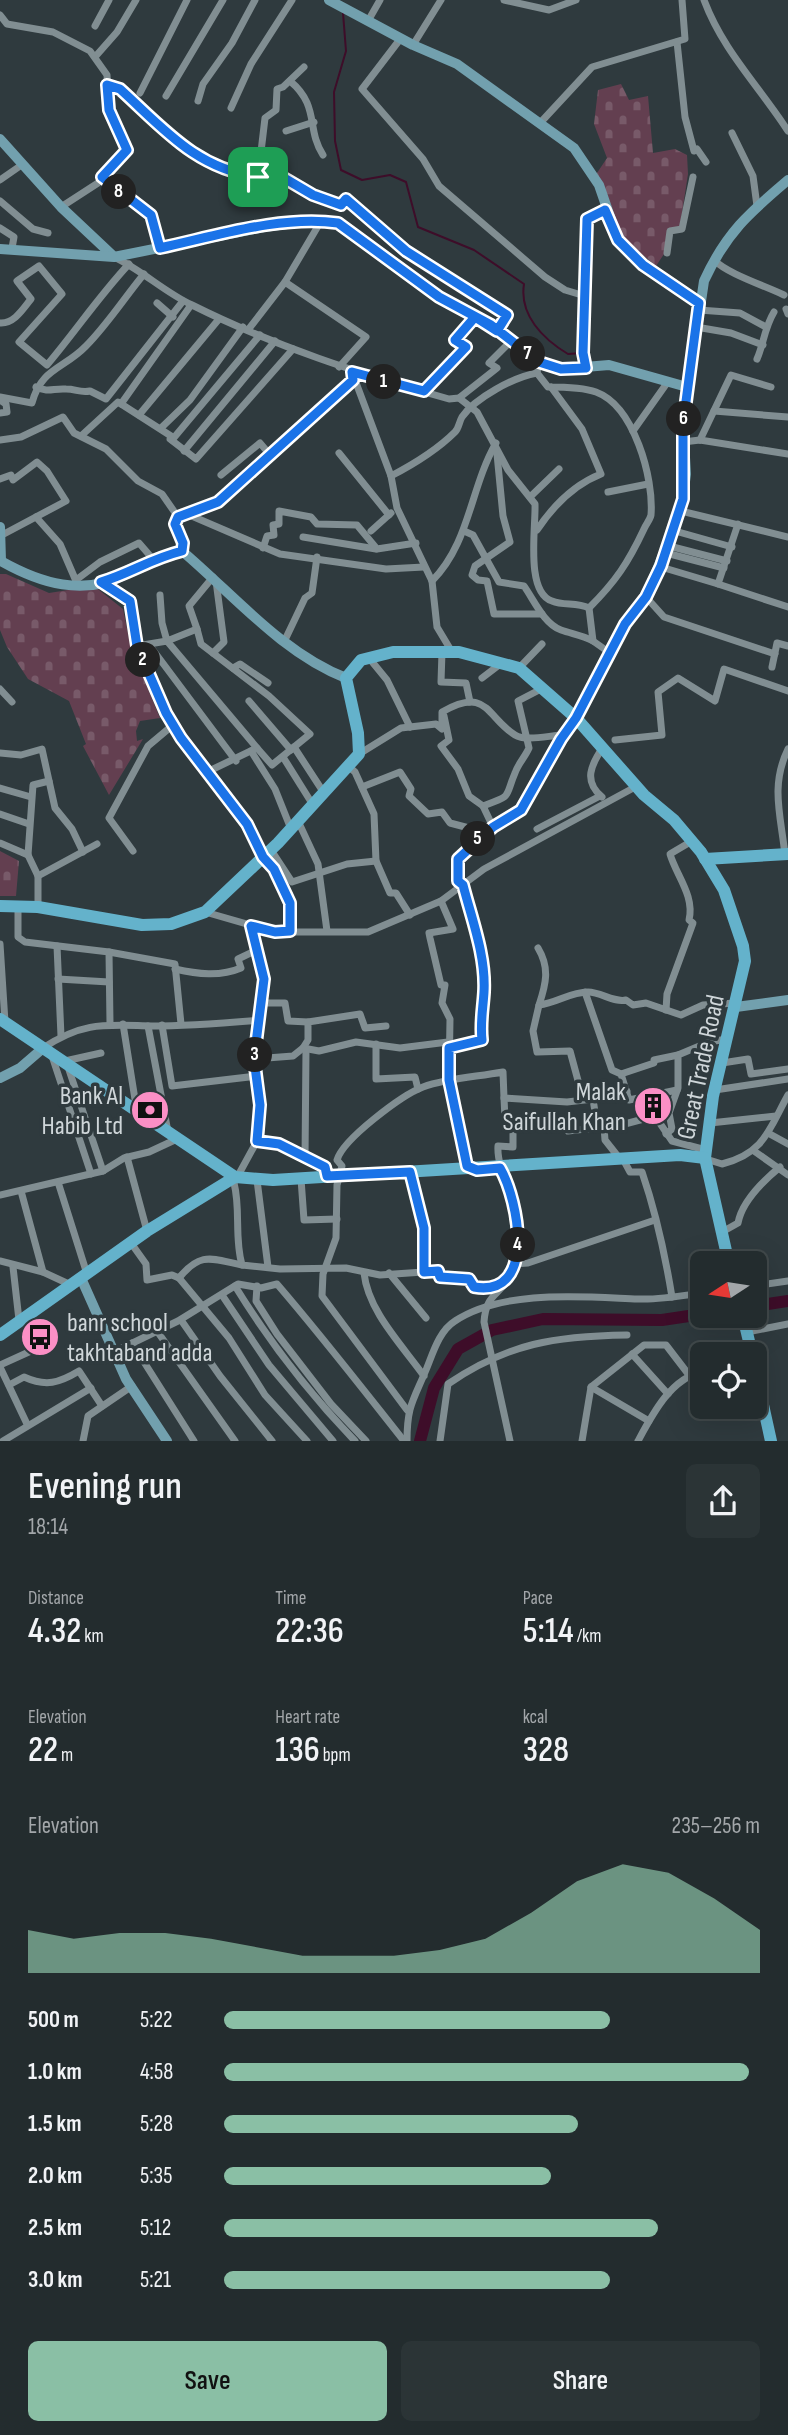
<!DOCTYPE html>
<meta charset="utf-8">
<style>
body{margin:0;font-family:"Sofia Sans Condensed",sans-serif;background:#2b3436;color:#f1f3f6;height:100vh;display:flex;flex-direction:column;font-size:26px;white-space:nowrap}
*{box-sizing:border-box;margin:0}
p{font-size:23px;color:#a3a7aa}
.icon{flex:none;width:38px;height:38px;fill:none;stroke:currentColor;stroke-width:2;stroke-linecap:round;stroke-linejoin:round}
.map{position:relative;height:1441px;overflow:hidden}
.sheet{display:flex;flex-direction:column;background:#232c2e;flex:1}
.sheet>*{flex:none}
.needle{width:46px;rotate:258deg}
.tools{position:absolute;left:690px;top:1251px;display:grid;gap:14px}
.tools a{display:grid;place-items:center;width:77px;height:77px;border-radius:10px;background:#232c2e;box-shadow:0 7px 28px #0002,0 0 0 2px #40484a;font-size:35px}
.pin{position:absolute;display:grid;place-items:center;width:60px;height:60px;color:#fff;margin:-30px;border-radius:14px;box-shadow:0 4px 10px #0006}
.km{position:absolute;width:35px;height:35px;margin:-18px;border-radius:50%;background:#222;color:#fff;font-size:19px;line-height:35px;text-align:center}
.round{display:grid;place-items:center;flex:none;width:74px;height:74px;border-radius:10px;background:#2b3436}
.headline{display:flex;align-items:center;justify-content:space-between;height:119px;padding:0 28px}
h1{font-size:38px;font-weight:600;line-height:52px}
.figures{display:grid;grid-template-columns:repeat(3,1fr);gap:10px;height:119px;padding:7px 28px}
.figures div{display:grid;align-content:center}
.figures b{font-size:35px;font-weight:600}
.figures small{font-size:19px;font-weight:400}
.figures p{font-size:19px}
.chart{height:196px;padding:14px 28px}
.chart p{display:flex;justify-content:space-between}
.chart svg{width:100%;height:126px;margin-top:7px;fill:#8abfa5;opacity:.7}
.button{display:flex;gap:14px;margin-top:auto;padding:14px 28px}
.button a{flex:1;height:80px;border-radius:10px;background:#8abfa5;color:#111;font-size:28px;font-weight:600;line-height:80px;text-align:center}
.button a+a{background:#2b3436;color:#f1f3f6}
ul{padding:0 28px;list-style:none;font-size:23px}
li{display:grid;grid-template-columns:112px 84px 1fr;align-items:center;height:52px}
li i{height:18px;border-radius:9px;background:#8abfa5}
.map>svg:first-child{display:block}
.cemetery{fill:url(#cemetery-stones)}
.lines{fill:none;stroke-linecap:round;stroke-linejoin:round}
.stream{stroke:#3e0d29;stroke-width:2}
.river{stroke:#3e0d29;stroke-width:12}
.street{stroke:#818e92;stroke-width:7}
.secondary{stroke:#72a0ae;stroke-width:10}
.primary{stroke:#64b2cb;stroke-width:12}
.route-casing{stroke:#fff;stroke-width:14}
.route{stroke:#1a73e8;stroke-width:9}
.labels{text-anchor:middle;stroke-width:7;stroke-linejoin:round;paint-order:stroke}
.street-label{font-size:26px;fill:#cfd6d9;stroke:#2f3a3e}
.poi-label{font-size:26px;fill:#cfd6d9;stroke:#2f3a3e;text-anchor:end}
</style>
<div class="map">
<svg width="788" height="1441" viewBox="0 0 788 1441">
<defs>
<pattern id="cemetery-stones" width="16" height="16" patternUnits="userSpaceOnUse" patternTransform="scale(1.75)"><rect width="16" height="16" fill="#633f50"/><path d="M2 7V4a2 2 0 0 1 4 0v3zM10 15v-3a2 2 0 0 1 4 0v3z" fill="#785a69"/></pattern>
</defs>
<rect width="100%" height="100%" fill="#2f3a3e"/>
<g class="cemetery">
<polygon points="621,84 629,100 648,96 653,153 675,149 687,155 688,174 680,226 667,229 666,251 656,266 621,237 597,173 607,158 594,124 598,90"/>
<polygon points="0,574 6,574 49,593 94,586 123,609 131,648 160,718 140,721 136,731 137,741 143,739 109,795 83,746 86,744 69,701 28,679 7,647 0,630"/>
<polygon points="0,851 19,861 16,896 0,896"/>
</g>
<g class="lines">
<path class="stream" d="M343 13 346 51 334 92 335 141 341 170 362 180 390 175 406 182 418 227 474 250 524 284C519 315 543 339 568 354L582 353"/>
<g class="river">
<polyline points="754,1306 788,1301"/>
<polyline points="420,1441 434,1388 458,1349 492,1330 543,1319 662,1320 702,1314"/>
</g>
<g class="street">
<polyline points="504,0 549,10 576,0"/>
<path d="M704 0C723 51 759 86 788 131"/>
<polyline points="0,15 7,24 53,32 90,51 107,75 109,110 127,150 98,183 61,207"/>
<polyline points="368,21 380,0"/>
<polyline points="95,26 109,0"/>
<polyline points="401,38 362,89 423,159 439,186 545,277 565,290 585,296"/>
<polyline points="677,42 685,117 694,151"/>
<polyline points="413,45 441,0"/>
<polyline points="95,57 117,32 136,0"/>
<path d="M290 81C320 106 306 129 323 155"/>
<polyline points="107,85 119,89 166,135 233,174 283,178 313,195 341,205 347,199 406,251 507,315 497,331"/>
<polyline points="140,93 187,0"/>
<polyline points="166,96 223,0"/>
<polyline points="198,101 203,84 232,43 255,0"/>
<polyline points="231,108 251,64 292,0"/>
<polyline points="541,122 592,67 685,39 682,0"/>
<polyline points="286,131 314,122"/>
<polyline points="732,133 753,176 757,206"/>
<polyline points="697,149 706,162"/>
<polyline points="102,177 151,215 160,248"/>
<polyline points="258,177 265,118 276,110 277,89 283,87 304,67"/>
<polyline points="0,180 23,164"/>
<polyline points="0,201 33,229 48,233"/>
<polyline points="0,228 14,237 12,248"/>
<polyline points="667,253 670,231 682,229 693,177"/>
<path d="M114 257C142 270 164 292 192 305 274 346 360 374 449 399L459 398 497 368 489 363 511 341"/>
<path d="M714 260C728 274 763 285 784 295"/>
<polyline points="285,282 321,221"/>
<polyline points="157,303 173,317"/>
<polyline points="786,309 788,314"/>
<polyline points="699,310 740,313 766,327"/>
<path d="M0 323C14 324 23 309 31 299L17 281 39 266 62 294 19 342 47 365C75 332 99 296 129 264"/>
<polyline points="696,327 731,333 763,345"/>
<polyline points="248,330 285,282 366,337 339,367"/>
<path d="M757 359C764 343 764 329 774 312"/>
<path d="M539 362 537 373 548 387C562 387 582 387 596 392 634 406 654 478 651 515 650 520 646 524 644 529 628 563 616 581 589 608"/>
<polyline points="586,368 583,353 587,219 605,210"/>
<polyline points="352,372 391,476 397,508 432,581 437,627 452,652"/>
<path d="M36 387C49 393 53 388 66 389 76 389 80 393 90 391L106 399 183 301"/>
<polyline points="424,391 466,347 455,340 475,317"/>
<path d="M0 397 32 403C41 368 64 369 86 346 107 325 125 297 144 274"/>
<path d="M459 398 477 412 508 470 535 504C536 527 525 592 552 601 564 606 576 602 589 608L593 641 610 653"/>
<polyline points="0,400 6,404 7,412 0,413"/>
<polyline points="121,404 191,305"/>
<polyline points="714,411 788,417"/>
<polyline points="139,415 219,319"/>
<polyline points="161,428 190,400 243,327"/>
<polyline points="633,431 667,383"/>
<polyline points="81,436 118,402 171,436 170,439 196,459 293,349"/>
<polyline points="0,440 21,437 63,417 74,433 106,449 138,481 162,494 178,517"/>
<polyline points="172,440 260,335"/>
<polyline points="700,440 731,375 771,387"/>
<polyline points="683,442 700,440 788,454"/>
<polyline points="184,451 275,341"/>
<polyline points="339,453 389,515"/>
<polyline points="497,454 503,516 510,542 475,566 472,575 478,580 487,581 494,614 542,614"/>
<polyline points="221,475 260,443 271,456"/>
<path d="M391 476C414 464 437 450 455 432 459 428 459 422 462 417 475 398 514 377 537 373"/>
<polyline points="0,479 11,475 13,480 37,462 47,471 66,501 2,535"/>
<polyline points="608,492 648,484"/>
<polyline points="530,497 559,469"/>
<polyline points="681,511 788,537"/>
<polyline points="187,514 280,554 386,569 424,567"/>
<polyline points="36,517 60,544 76,581"/>
<polyline points="738,524 718,584 788,607"/>
<path d="M537 530C553 506 573 485 601 474L582 429 551 387"/>
<polyline points="371,531 391,513"/>
<path d="M464 531 473 535 499 582 524 586C534 600 544 624 561 630 572 634 582 635 593 641"/>
<polyline points="675,531 732,547"/>
<polyline points="303,537 376,549"/>
<polyline points="669,546 727,561"/>
<polyline points="263,548 267,536 274,535 273,525 279,524 279,511 311,517 317,524 357,525 377,549 416,543"/>
<polyline points="182,551 183,543 175,524 178,517 218,502 353,380"/>
<polyline points="666,553 724,568"/>
<polyline points="661,567 718,584"/>
<polyline points="76,580 100,562 139,543 152,558"/>
<path d="M432 581C470 543 470 488 496 443"/>
<polyline points="102,583 129,601 137,646 166,713 181,738 247,824 263,857 274,869 290,903 290,931"/>
<polyline points="160,595 162,623 167,641 197,629 201,644 269,696 310,734 272,765 257,748 209,771"/>
<polyline points="646,597 664,617 775,654"/>
<polyline points="197,629 189,606 213,577"/>
<polyline points="284,642 305,598 312,593 317,557"/>
<polyline points="137,646 167,641 257,748"/>
<polyline points="150,646 236,761"/>
<polyline points="442,652 441,682 466,683 470,702"/>
<polyline points="213,653 224,642 216,581"/>
<polyline points="369,658 387,680 410,727"/>
<polyline points="772,667 777,643 788,646"/>
<polyline points="233,668 240,664 268,683"/>
<polyline points="519,668 542,644"/>
<polyline points="482,678 503,662"/>
<polyline points="0,689 12,702"/>
<polyline points="249,701 291,750"/>
<polyline points="444,716 449,740 441,746 458,769 469,796 483,806 493,827"/>
<polyline points="615,740 662,735 658,692 678,678 715,701 724,669 788,691"/>
<polyline points="294,747 324,793"/>
<polyline points="251,751 275,789 291,829"/>
<polyline points="0,753 21,755 42,749 55,808 72,829 83,852"/>
<path d="M359 754 401 728 436 724 442 729V712C488 686 486 717 515 735 526 742 551 735 564 735"/>
<polyline points="283,757 313,805"/>
<polyline points="348,766 355,772 374,814 376,861 390,893 396,893 410,915"/>
<polyline points="362,787 400,772 411,789 409,796 428,814 442,812 450,823 469,828 479,838"/>
<polyline points="0,788 31,797"/>
<path d="M602 797C583 781 591 765 603 747"/>
<path d="M483 806C513 795 504 799 515 773 518 764 525 757 529 748L518 701 543 688"/>
<polyline points="0,814 29,824"/>
<polyline points="298,821 318,864 327,931"/>
<polyline points="537,829 600,796"/>
<polyline points="0,843 28,855"/>
<polyline points="271,850 292,882 347,864 376,861"/>
<polyline points="133,851 109,818 148,746 173,725"/>
<path d="M785 855C781 816 770 786 788 749"/>
<polyline points="38,876 97,844"/>
<polyline points="441,901 453,929 429,933 430,938 441,985 445,985 442,1003 450,1019 449,1080 462,1148 470,1167"/>
<polyline points="18,907 18,937 25,942 109,952 110,1023"/>
<polyline points="38,907 38,876 28,855 33,785 49,781"/>
<polyline points="205,912 275,932 368,932 441,901 484,869 637,786"/>
<path d="M251 926 264 979 254 1059 260 1129 257 1141 234 1183C241 1210 234 1237 242 1265L280 1269 346 1268 380 1275 438 1271 440 1277 469 1279 474 1287 500 1285"/>
<polyline points="0,944 5,1022"/>
<polyline points="57,946 61,1036"/>
<path d="M538 948C550 968 546 984 539 1005 557 1003 570 992 588 992 601 992 614 1003 626 1000L633 1005 646 1003 681 1015 703 1005 736 1003"/>
<polyline points="109,952 175,964 181,1024"/>
<path d="M175 969C197 974 220 977 241 968L238 959 257 950"/>
<polyline points="58,979 109,982"/>
<polyline points="585,992 612,1070 621,1074 629,1100 677,1090"/>
<polyline points="262,1003 285,1003 288,1021 308,1022"/>
<polyline points="539,1005 533,1031 537,1052 570,1051 583,1099"/>
<path d="M666 1010 667 994 693 923 689 920C695 896 676 875 670 854L692 841"/>
<polyline points="123,1024 137,1112"/>
<polyline points="162,1025 172,1086 257,1076"/>
<polyline points="148,1026 168,1132"/>
<polyline points="376,1044 376,1079 415,1077 418,1089"/>
<path d="M43 1048C84 1021 105 1025 152 1026 188 1026 224 1023 261 1020"/>
<polyline points="303,1048 308,1040 308,1022 360,1014 365,1028 386,1026"/>
<path d="M449 1048 482 1040C480 1023 483 1009 484 992 486 956 472 919 463 885L458 881V859L493 827 521 810 561 739 576 718"/>
<polyline points="52,1056 91,1174"/>
<polyline points="254,1059 293,1056 303,1048 319,1051 356,1042 400,1048 448,1042"/>
<polyline points="65,1061 101,1053"/>
<polyline points="722,1063 748,1059 751,1074 788,1069"/>
<polyline points="68,1067 103,1171"/>
<polyline points="621,1074 654,1063 654,1060 678,1055"/>
<polyline points="715,1090 788,1079"/>
<path d="M504 1098 505 1119H513V1147L498 1146C496 1174 524 1213 520 1240 519 1247 513 1271 509 1277 499 1297 486 1293 484 1322L510 1441"/>
<polyline points="593,1099 627,1091"/>
<polyline points="710,1123 776,1116"/>
<polyline points="568,1131 621,1125 655,1116 672,1141 706,1150"/>
<polyline points="768,1133 788,1144"/>
<polyline points="666,1134 672,1129 669,1113 678,1088 678,1055 709,1042 727,1039"/>
<polyline points="257,1141 279,1144 325,1166 327,1176"/>
<polyline points="754,1151 788,1175"/>
<polyline points="127,1157 147,1231"/>
<polyline points="305,1159 306,1049"/>
<path d="M623 1159 630 1172H642C656 1213 665 1254 672 1297"/>
<path d="M706 1159 722 1164C765 1153 769 1129 788 1095"/>
<polyline points="410,1172 424,1228 424,1272"/>
<polyline points="301,1179 304,1220 337,1219"/>
<polyline points="257,1180 268,1267"/>
<polyline points="58,1182 87,1274"/>
<polyline points="21,1191 43,1272"/>
<polyline points="0,1195 103,1171 124,1158 149,1152 177,1139"/>
<path d="M722 1232 738 1223C742 1201 763 1181 780 1167"/>
<path d="M131 1243 146 1264 147 1280 172 1275 179 1278C201 1251 212 1259 242 1265"/>
<polyline points="0,1261 43,1272 71,1285"/>
<polyline points="513,1264 528,1263 655,1220"/>
<polyline points="13,1267 19,1320"/>
<path d="M364 1273C368 1311 402 1345 424 1376"/>
<polyline points="389,1273 426,1318"/>
<polyline points="179,1278 229,1338 265,1395 307,1441"/>
<path d="M235 1286C270 1343 309 1393 355 1441"/>
<polyline points="257,1286 256,1301 277,1334 331,1404 366,1441"/>
<polyline points="754,1286 788,1281"/>
<polyline points="222,1295 269,1365 333,1441"/>
<polyline points="181,1320 220,1376 272,1441"/>
<polyline points="157,1331 235,1441"/>
<polyline points="747,1332 788,1324"/>
<polyline points="132,1343 194,1441"/>
<path d="M114 1352 178 1321 238 1284 261 1288 277 1284C321 1335 362 1388 404 1441"/>
<polyline points="632,1354 668,1394"/>
<polyline points="0,1365 42,1346 26,1315"/>
<polyline points="0,1367 27,1424"/>
<path d="M9 1385 24 1377C46 1387 59 1383 79 1371L102 1406"/>
<polyline points="591,1387 649,1421"/>
<path d="M407 1410 322 1296 323 1274 336 1238 337 1185 342 1166 337 1160C343 1139 402 1095 423 1087 448 1078 476 1077 503 1072L504 1098 567 1102 593 1099 595 1112 604 1127 605 1140 620 1159"/>
<polyline points="3,1441 91,1388"/>
<polyline points="83,1441 88,1416 132,1386"/>
<path d="M407 1441C407 1406 413 1401 426 1370 433 1353 439 1331 455 1321 503 1289 584 1297 638 1299 659 1300 681 1296 702 1293"/>
<path d="M440 1441 448 1384C508 1343 556 1336 627 1335"/>
<polyline points="582,1441 591,1387 644,1345 666,1345 689,1375"/>
<path d="M638 1441C652 1415 671 1378 702 1372"/>
</g>
<g class="secondary">
<polyline points="329,0 413,45 457,64 574,148 599,185 618,240 643,266 699,303"/>
<polyline points="0,139 61,207 112,255"/>
<polyline points="0,249 114,257 264,227 318,220 338,223 439,297 491,325 539,362 561,369 609,365 687,387"/>
<polyline points="0,527 1,561"/>
<path d="M1 561C40 583 84 597 126 574 146 563 160 556 182 551 234 595 282 653 346 678"/>
<path d="M576 718 625 624 646 597 681 511 686 474 683 424 704 281C726 233 749 213 788 180"/>
<polyline points="736,1007 788,1000"/>
<polyline points="0,1078 20,1068 42,1049"/>
<polyline points="81,1278 126,1379 167,1441"/>
</g>
<g class="primary">
<polyline points="705,859 788,854"/>
<polyline points="0,906 38,907 142,925 171,924 205,912 278,843 359,754 358,733 346,678 361,660 393,652 459,652 519,668 576,718 644,795 674,820 701,852 724,890 743,946 745,961 713,1096 705,1158 729,1264"/>
<polyline points="0,1019 235,1177 273,1180 680,1155 705,1158"/>
<polyline points="743,1316 752,1354"/>
<polyline points="0,1335 147,1231 235,1177"/>
<polyline points="754,1364 771,1441"/>
</g>
</g>
<g class="lines">
<defs>
<path id="route" d="M258 177 284 178 313 195 341 205 346 199 406 251 507 315 497 331 475 317 455 340 466 347 424 391 352 372 353 380 218 502 178 517 175 524 183 543 182 551C150 559 131 573 101 582L130 601 137 646 166 713 181 738 247 824 263 857 274 869 290 903V931L275 932 251 926 264 979 254 1059 260 1105 257 1141 279 1144 325 1167 327 1176 410 1172 424 1228V1272L438 1271 440 1277 469 1279 474 1287C537 1298 519 1201 500 1168L477 1170 467 1166 449 1080V1048L482 1040C480 1023 483 1009 484 992 486 956 472 920 463 885L458 881V859L493 827 521 810 561 739 576 718 625 624 646 597 661 566 683 499V424L699 303 643 265 618 240 605 210 587 219 583 353 586 368 561 369 539 362 491 325 439 297 338 223C281 215 216 236 160 248L151 215 102 177 127 150 109 110 107 85 120 89C163 128 196 169 258 177"/>
</defs>
<use href="#route" class="route-casing"/>
<use href="#route" class="route"/>
</g>
<defs>
<symbol id="building-disc" viewBox="-11 -11 22 22"><circle r="9.5" fill="#fb8fc5" stroke="#2f3a3e"/><path d="M-4-6H4V6H1V3H-1V6H-4ZM-2.5-4.3h1.7v1.8h-1.7ZM.8-4.3h1.7v1.8H.8ZM-2.5-1h1.7V.8h-1.7ZM.8-1h1.7V.8H.8Z" fill="#111"/></symbol>
<symbol id="bank-disc" viewBox="-11 -11 22 22"><circle r="9.5" fill="#fb8fc5" stroke="#2f3a3e"/><path d="M-6-4H6V4H-6ZM0-2.3a2.3 2.3 0 1 0 0 4.6a2.3 2.3 0 1 0 0-4.6Z" fill="#111"/></symbol>
<symbol id="bus-disc" viewBox="-11 -11 22 22"><circle r="9.5" fill="#fb8fc5" stroke="#2f3a3e"/><path d="M-5-6H5V4H4V6H2V4H-2V6H-4V4H-5ZM-3.5-4V0h7V-4ZM-3.5 1.2v1.5H-2V1.2ZM2 1.2v1.5H3.5V1.2Z" fill="#111"/></symbol>
</defs>
<g fill-rule="evenodd">
<use href="#building-disc" x="631" y="1084" width="44" height="44"/>
<use href="#bank-disc" x="128" y="1088" width="44" height="44"/>
<use href="#bus-disc" x="18" y="1315" width="44" height="44"/>
</g>
<g class="labels">
<g class="street-label">
<text transform="translate(700 1067) rotate(-78)" y="9">Great Trade Road</text>
</g>
<g class="poi-label">
<text x="626" y="1100">Malak<tspan x="626" dy="30">Saifullah Khan</tspan></text>
<text x="123" y="1104">Bank Al<tspan x="123" dy="30">Habib Ltd</tspan></text>
<text x="67" y="1331" text-anchor="start">banr school<tspan x="67" dy="30">takhtaband adda</tspan></text>
</g>
</g>
</svg>
<div class="tools">
<a><svg class="needle" viewBox="-14 -14 28 28"><path d="M0-13l5 13h-10z" fill="#e53935"/><path d="M0 13l5-13h-10z" fill="#a3a7aa"/></svg></a>
<a><svg class="icon" aria-label="locate" viewBox="0 0 24 24"><circle cx="12" cy="12" r="6"/><path d="M12 2v4M12 18v4M2 12h4M18 12h4"/></svg></a>
</div>
<div class="pin" style="left:258px;top:177px;background:#1e9e55"><svg class="icon" aria-label="arrive" viewBox="0 0 24 24"><path d="M6 21V4h12l-3 4 3 4H6"/></svg></div>
<b class="km" style="left:384px;top:382px">1</b>
<b class="km" style="left:143px;top:660px">2</b>
<b class="km" style="left:255px;top:1055px">3</b>
<b class="km" style="left:518px;top:1245px">4</b>
<b class="km" style="left:478px;top:839px">5</b>
<b class="km" style="left:684px;top:419px">6</b>
<b class="km" style="left:528px;top:354px">7</b>
<b class="km" style="left:119px;top:192px">8</b>
</div>
<section class="sheet">
<div class="headline"><div><h1>Evening run</h1><p>18:14</p></div><a class="round"><svg class="icon" aria-label="share" viewBox="0 0 24 24"><path d="M12 15V3M7 8l5-5 5 5M5 13v7h14v-7"/></svg></a></div>
<div class="figures">
<div><p>Distance</p><b>4.32<small> km</small></b></div>
<div><p>Time</p><b>22:36</b></div>
<div><p>Pace</p><b>5:14<small> /km</small></b></div>
</div>
<div class="figures">
<div><p>Elevation</p><b>22<small> m</small></b></div>
<div><p>Heart rate</p><b>136<small> bpm</small></b></div>
<div><p>kcal</p><b>328</b></div>
</div>
<div class="chart"><p><span>Elevation</span>235–256 m</p>
<svg viewBox="0 0 160 44" preserveAspectRatio="none"><path d="M0 44V29L10 32L20 30L30 30L40 32L50 35L60 38L70 38L80 38L90 36L100 32L110 23L120 12L130 6L140 9L150 18L160 29V44z"/></svg>
</div>
<ul>
<li><b>500 m</b>5:22<i style="width:72%"></i></li>
<li><b>1.0 km</b>4:58<i style="width:98%"></i></li>
<li><b>1.5 km</b>5:28<i style="width:66%"></i></li>
<li><b>2.0 km</b>5:35<i style="width:61%"></i></li>
<li><b>2.5 km</b>5:12<i style="width:81%"></i></li>
<li><b>3.0 km</b>5:21<i style="width:72%"></i></li>
</ul>
<div class="button"><a>Save</a><a>Share</a></div>
</section>
